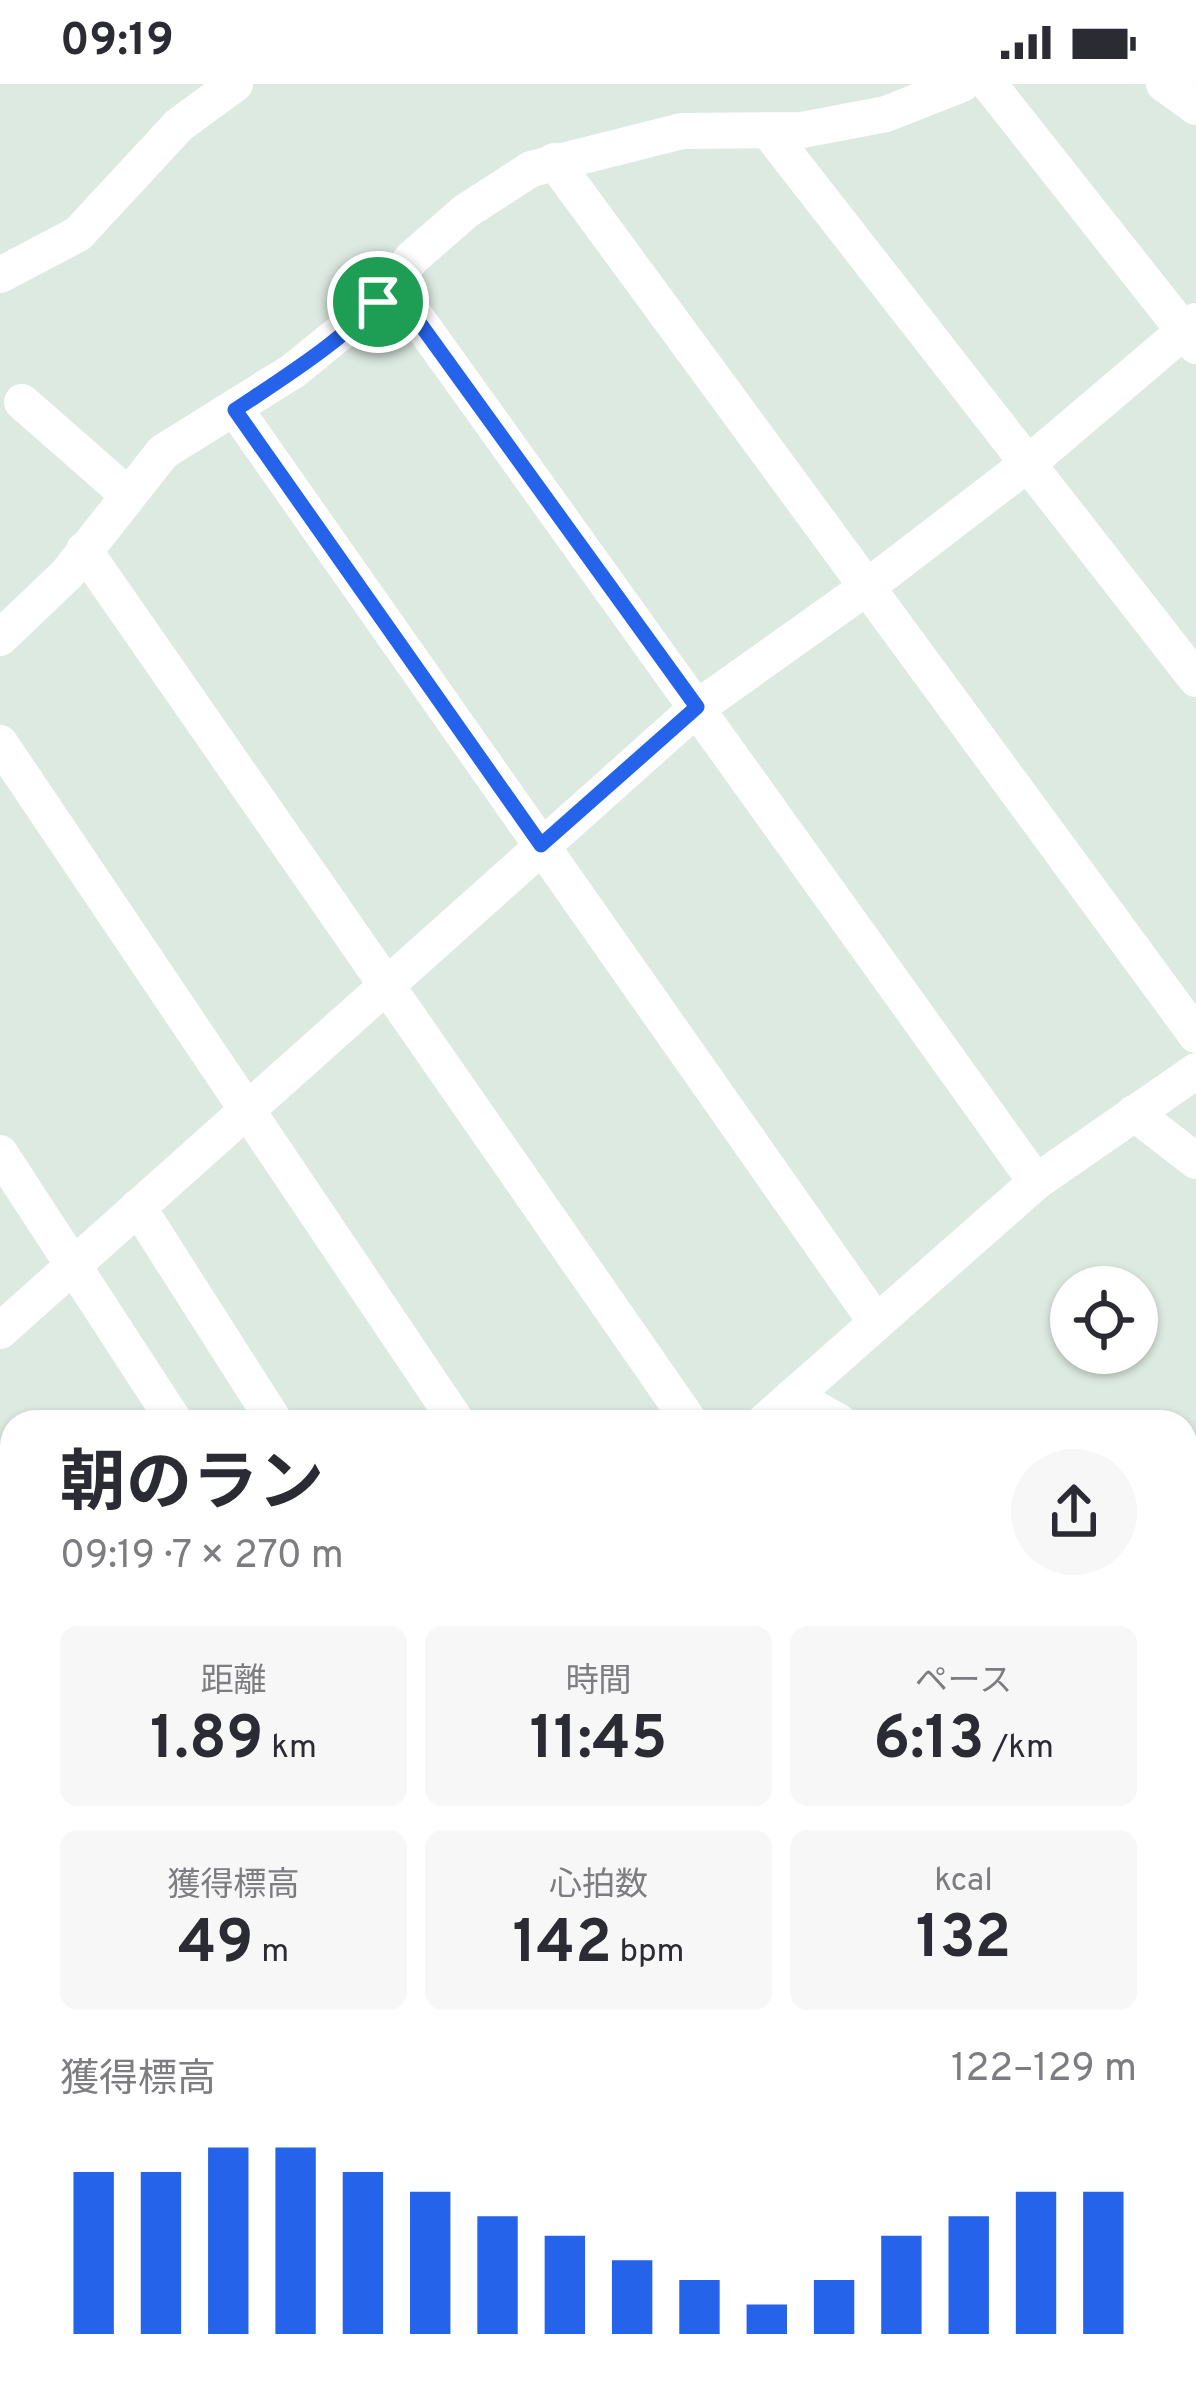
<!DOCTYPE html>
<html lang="ja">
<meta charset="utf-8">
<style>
body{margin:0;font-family:Overpass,"Noto Sans JP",sans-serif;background:#f7f7f7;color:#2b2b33;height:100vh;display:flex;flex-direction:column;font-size:45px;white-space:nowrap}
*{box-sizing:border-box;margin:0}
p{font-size:39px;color:#7c7c81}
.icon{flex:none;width:66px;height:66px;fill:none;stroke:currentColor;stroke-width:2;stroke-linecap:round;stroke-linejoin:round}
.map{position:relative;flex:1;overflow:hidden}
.details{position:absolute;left:0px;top:1326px;width:1197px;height:975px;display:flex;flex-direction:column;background:#fff;border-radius:36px 36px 0 0;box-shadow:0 3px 9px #0004}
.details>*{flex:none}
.buttons{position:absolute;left:1050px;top:1182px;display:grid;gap:24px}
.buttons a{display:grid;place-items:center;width:108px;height:108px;border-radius:50%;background:#fff;box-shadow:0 3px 9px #0004;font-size:60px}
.pin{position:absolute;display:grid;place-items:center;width:102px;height:102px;color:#fff;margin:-51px;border:6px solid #fff;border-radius:50%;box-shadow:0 3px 12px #0007}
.round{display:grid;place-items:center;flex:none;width:126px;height:126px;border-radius:63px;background:#f7f7f7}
.summary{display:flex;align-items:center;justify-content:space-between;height:204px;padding:0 60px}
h1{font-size:66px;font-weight:700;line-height:90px}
.metrics{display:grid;grid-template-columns:repeat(3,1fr);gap:18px;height:204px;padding:12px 60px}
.metrics div{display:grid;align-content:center;border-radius:18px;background:#f7f7f7;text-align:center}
.metrics b{font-size:60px;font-weight:700}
.metrics small{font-size:33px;font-weight:400}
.metrics p{font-size:33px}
.chart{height:336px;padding:24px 60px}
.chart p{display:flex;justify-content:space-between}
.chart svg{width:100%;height:216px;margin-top:12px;stroke:#2563eb;stroke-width:6}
.status{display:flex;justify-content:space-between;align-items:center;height:84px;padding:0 60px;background:#fff;direction:ltr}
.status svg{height:33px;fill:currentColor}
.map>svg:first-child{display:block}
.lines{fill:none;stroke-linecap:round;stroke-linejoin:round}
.major-casing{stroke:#c0c8c5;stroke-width:42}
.minor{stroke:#fff;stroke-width:36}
.major{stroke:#5fa288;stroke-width:36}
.route-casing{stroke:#fff;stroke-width:24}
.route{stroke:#2563eb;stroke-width:15}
</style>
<div class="status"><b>09:19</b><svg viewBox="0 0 49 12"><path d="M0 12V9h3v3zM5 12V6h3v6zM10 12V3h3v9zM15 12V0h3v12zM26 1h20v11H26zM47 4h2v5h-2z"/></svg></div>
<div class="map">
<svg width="1196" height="2299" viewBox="0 0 1196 2299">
<rect width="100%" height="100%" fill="#ddeae2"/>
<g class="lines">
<defs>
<g id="major">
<polyline points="0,2255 12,2259"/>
<polyline points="91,2289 117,2299"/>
</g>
</defs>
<use href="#major" class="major-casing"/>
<g class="minor">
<polyline points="989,0 1196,262"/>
<polyline points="1164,0 1196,23"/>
<polyline points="769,48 1196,595"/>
<polyline points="554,77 1196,951"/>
<polyline points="0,191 78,150 179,41 235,0"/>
<polyline points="393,201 1036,1098"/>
<polyline points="22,318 128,411"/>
<polyline points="235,325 876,1238"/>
<polyline points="84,466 690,1338"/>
<polyline points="0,554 67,490 163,368 293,287 378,218 412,174 466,127 531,85 682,47 802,46 886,30 962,0"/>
<polyline points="0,659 457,1338"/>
<polyline points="1134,1029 1196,1077"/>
<polyline points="0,1069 175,1338"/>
<polyline points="138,1123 275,1338"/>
<polyline points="0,1247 697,624 867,503 1030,378 1196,237"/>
<polyline points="793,1312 839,1338"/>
<polyline points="764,1338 1036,1098 1196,987"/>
<polyline points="1185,1495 1196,1500"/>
<polyline points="1185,1921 1196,1925"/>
<polyline points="1185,2058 1196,2040"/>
<polyline points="0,2084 12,2070"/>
<polyline points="1063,2289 1084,2299"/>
<polyline points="700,2299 708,2289"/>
</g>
<use href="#major" class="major"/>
</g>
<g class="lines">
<defs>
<path id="route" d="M392 201 697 623 541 761 235 326C289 290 351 252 392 201Z"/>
</defs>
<use href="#route" class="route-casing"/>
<use href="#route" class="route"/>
</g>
</svg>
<div class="buttons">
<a><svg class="icon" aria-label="locate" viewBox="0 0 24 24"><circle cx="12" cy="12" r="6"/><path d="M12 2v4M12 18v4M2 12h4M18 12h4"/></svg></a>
</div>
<div class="pin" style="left:378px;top:218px;background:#1e9e55"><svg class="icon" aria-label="arrive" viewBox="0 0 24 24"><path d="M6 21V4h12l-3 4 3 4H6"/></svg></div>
<section class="details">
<div class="summary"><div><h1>朝のラン</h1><p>09:19 · 7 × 270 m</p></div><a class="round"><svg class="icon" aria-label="share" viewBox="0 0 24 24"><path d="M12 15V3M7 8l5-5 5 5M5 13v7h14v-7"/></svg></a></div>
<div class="metrics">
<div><p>距離</p><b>1.89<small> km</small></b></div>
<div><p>時間</p><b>11:45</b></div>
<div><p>ペース</p><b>6:13<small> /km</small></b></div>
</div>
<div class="metrics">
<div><p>獲得標高</p><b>49<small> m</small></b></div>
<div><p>心拍数</p><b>142<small> bpm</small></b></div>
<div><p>kcal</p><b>132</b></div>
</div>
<div class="chart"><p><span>獲得標高</span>122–129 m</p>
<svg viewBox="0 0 160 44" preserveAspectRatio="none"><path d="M5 44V11M15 44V11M25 44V6M35 44V6M45 44V11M55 44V15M65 44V20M75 44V24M85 44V29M95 44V33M105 44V38M115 44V33M125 44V24M135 44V20M145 44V15M155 44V15"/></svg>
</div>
</section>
</div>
